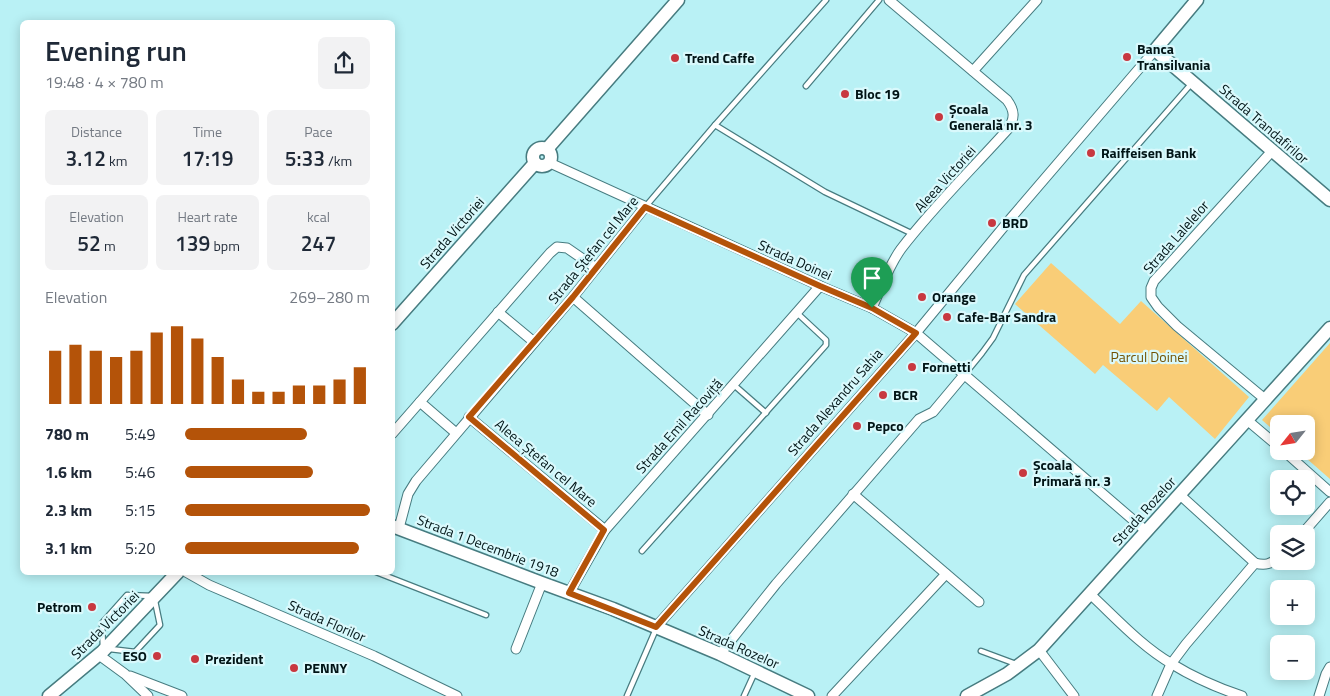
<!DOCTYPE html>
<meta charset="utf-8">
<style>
body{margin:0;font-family:"Titillium Web",sans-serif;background:#f2f2f3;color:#1f2937;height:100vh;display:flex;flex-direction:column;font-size:19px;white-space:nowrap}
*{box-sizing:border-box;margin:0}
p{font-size:16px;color:#747a83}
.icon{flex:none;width:28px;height:28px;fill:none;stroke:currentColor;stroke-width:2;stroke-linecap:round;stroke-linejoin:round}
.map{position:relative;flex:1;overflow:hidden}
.sheet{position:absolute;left:20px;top:20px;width:375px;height:555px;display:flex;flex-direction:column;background:#fff;border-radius:8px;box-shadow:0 2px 12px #0003}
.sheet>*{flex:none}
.needle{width:32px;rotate:240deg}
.buttons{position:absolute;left:1270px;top:415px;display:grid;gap:10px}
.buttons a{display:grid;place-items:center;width:45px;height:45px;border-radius:8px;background:#fff;box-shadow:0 2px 12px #0003;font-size:25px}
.pin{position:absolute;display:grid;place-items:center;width:42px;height:42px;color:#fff;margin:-51px -21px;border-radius:50% 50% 50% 0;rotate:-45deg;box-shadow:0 0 5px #0007}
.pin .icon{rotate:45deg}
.round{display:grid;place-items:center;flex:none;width:52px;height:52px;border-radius:8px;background:#f2f2f3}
.headline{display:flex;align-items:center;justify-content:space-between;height:85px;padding:0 25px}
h1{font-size:28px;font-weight:600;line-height:38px}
.stats{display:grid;grid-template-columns:repeat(3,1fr);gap:8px;height:85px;padding:5px 25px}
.stats div{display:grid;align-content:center;border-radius:8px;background:#f2f2f3;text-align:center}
.stats b{font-size:21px;font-weight:600}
.stats small{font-size:14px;font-weight:400}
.stats p{font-size:14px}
.chart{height:140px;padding:10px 25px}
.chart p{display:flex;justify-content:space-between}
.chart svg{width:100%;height:90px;margin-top:5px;stroke:#b45309;stroke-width:6}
ul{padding:0 25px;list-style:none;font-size:16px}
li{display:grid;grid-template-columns:80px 60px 1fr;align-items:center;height:38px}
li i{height:12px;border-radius:6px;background:#b45309}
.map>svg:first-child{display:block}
.green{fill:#f9cd77}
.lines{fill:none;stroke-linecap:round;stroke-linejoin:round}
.lane-casing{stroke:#477c80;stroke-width:7}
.street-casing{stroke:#477c80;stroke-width:11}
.secondary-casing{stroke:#477c80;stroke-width:15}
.lane{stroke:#fff;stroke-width:4.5}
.street{stroke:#fff;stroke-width:9}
.secondary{stroke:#fff;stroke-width:12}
.route-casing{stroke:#fff;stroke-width:10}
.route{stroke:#b45309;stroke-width:6}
.poi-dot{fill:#c83840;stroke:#d9f9fc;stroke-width:2}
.labels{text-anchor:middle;stroke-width:4.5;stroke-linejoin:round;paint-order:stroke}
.poi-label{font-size:14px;font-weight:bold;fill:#011416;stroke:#d9f9fc;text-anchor:start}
.street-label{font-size:14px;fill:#011416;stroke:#d9f9fc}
.park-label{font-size:14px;fill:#715100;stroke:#d9f9fc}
</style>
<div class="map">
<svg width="1330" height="696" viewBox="0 0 1330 696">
<rect width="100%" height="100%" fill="#b9f1f5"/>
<g class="green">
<polygon points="1051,263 1120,324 1141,301 1249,397 1215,439 1169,397 1157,411 1103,365 1095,374 1015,304"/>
<polygon points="1330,343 1330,479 1298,451 1306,451 1306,424 1279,424 1279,435 1262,420"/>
</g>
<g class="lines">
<defs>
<g id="lane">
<polyline points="806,86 879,0"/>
<polyline points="715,125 825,192 913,234"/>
<polyline points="646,206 715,125 826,0"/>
<polyline points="964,375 982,353 993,338 1024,275 1192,83"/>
<polyline points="734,385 766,413"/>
<polyline points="642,551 826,345 826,340 797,313"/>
<polyline points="376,572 486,615"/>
<polyline points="103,648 102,623 127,595 152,596"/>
<polyline points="110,649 135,652 160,625 155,601"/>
<polyline points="981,651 1016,664"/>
<polyline points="627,696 656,629"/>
<polyline points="744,696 755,672"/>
</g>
<g id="street">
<polyline points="973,71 1037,0"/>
<polyline points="550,163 820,286 872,308 916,333 1146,531"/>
<polyline points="573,297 708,415"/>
<path d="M872 308C881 288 888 267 901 249 933 207 973 168 1008 129 1015 118 1015 111 1007 100L889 0"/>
<polyline points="498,312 534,342"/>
<polyline points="1266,400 1177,326 1158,307 1151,297 1151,288 1154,281 1272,151"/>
<polyline points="420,402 456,433"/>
<polyline points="469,417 605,530"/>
<polyline points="1247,420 1279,447"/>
<polyline points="392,434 550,253 557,247 567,248 596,268"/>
<polyline points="1284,451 1330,492"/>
<polyline points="853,494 979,602"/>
<polyline points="1179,494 1255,563"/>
<polyline points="399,528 408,494 416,481 573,297 645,207"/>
<polyline points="1302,534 1330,502"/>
<polyline points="186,572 209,585 374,656 457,696"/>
<polyline points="569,593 605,530 820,286"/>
<path d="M1090 594C1116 618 1141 646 1172 664 1193 677 1218 688 1242 696"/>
<polyline points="656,627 916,333 1011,218 1155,50"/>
<polyline points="516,649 542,583"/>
<polyline points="1039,650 1074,696"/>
<polyline points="720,654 776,584 919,419 933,412 964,375"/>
<polyline points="99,655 125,674 148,696"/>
<polyline points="130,676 182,696"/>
<polyline points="832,696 946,574"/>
<path d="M1157 696 1171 664 1186 644 1255 563C1265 566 1271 564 1279 557"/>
<polyline points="1319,696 1326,674 1330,667"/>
</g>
<g id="secondary">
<polyline points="1197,0 1155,50 1330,200"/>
<circle cx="542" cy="157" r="9"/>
<polyline points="547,149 678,0"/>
<polyline points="392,324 535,163"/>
<polyline points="392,526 542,583 613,609 720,654 808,696"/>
<polyline points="49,696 103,651 178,572"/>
<polyline points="967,696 1007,674 1039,650 1330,328"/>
</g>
</defs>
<use href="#lane" class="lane-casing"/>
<use href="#street" class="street-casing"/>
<use href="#secondary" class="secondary-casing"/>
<use href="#lane" class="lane"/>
<use href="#street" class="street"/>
<use href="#secondary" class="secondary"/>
</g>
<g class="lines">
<defs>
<polygon id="route" points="645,207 820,286 872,308 916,333 656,627 569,593 604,530 469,417 573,297"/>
</defs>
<use href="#route" class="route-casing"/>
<use href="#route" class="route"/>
</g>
<g class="poi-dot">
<circle cx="1127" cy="57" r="5"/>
<circle cx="675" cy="58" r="5"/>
<circle cx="845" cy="94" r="5"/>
<circle cx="939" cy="117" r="5"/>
<circle cx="1091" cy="153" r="5"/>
<circle cx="992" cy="223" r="5"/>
<circle cx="922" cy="297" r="5"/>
<circle cx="947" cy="317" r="5"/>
<circle cx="912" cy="367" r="5"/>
<circle cx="883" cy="395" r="5"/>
<circle cx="857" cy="426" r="5"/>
<circle cx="1023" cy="473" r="5"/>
<circle cx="92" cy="607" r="5"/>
<circle cx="157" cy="656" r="5"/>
<circle cx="195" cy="659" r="5"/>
<circle cx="294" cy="668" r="5"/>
</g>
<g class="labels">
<g class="poi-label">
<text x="1137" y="54">Banca<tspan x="1137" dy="16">Transilvania</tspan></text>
<text x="685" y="63">Trend Caffe</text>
<text x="855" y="99">Bloc 19</text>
<text x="949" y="114">Școala<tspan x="949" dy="16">Generală nr. 3</tspan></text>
<text x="1101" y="158">Raiffeisen Bank</text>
<text x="1002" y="228">BRD</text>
<text x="932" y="302">Orange</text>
<text x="957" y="322">Cafe-Bar Sandra</text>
<text x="922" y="372">Fornetti</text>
<text x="893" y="400">BCR</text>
<text x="867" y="431">Pepco</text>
<text x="1033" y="470">Școala<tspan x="1033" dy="16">Primară nr. 3</tspan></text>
<text x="82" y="612" text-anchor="end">Petrom</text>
<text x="147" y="661" text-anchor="end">ESO</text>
<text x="205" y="664">Prezident</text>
<text x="304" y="673">PENNY</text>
</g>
<g class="street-label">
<text transform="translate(1264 124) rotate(41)" y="5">Strada Trandafirilor</text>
<text transform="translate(945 179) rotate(-48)" y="5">Aleea Victoriei</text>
<text transform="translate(452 233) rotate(-49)" y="5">Strada Victoriei</text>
<text transform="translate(1176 237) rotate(-49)" y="5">Strada Lalelelor</text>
<text transform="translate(593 250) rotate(-51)" y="5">Strada Ștefan cel Mare</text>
<text transform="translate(795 260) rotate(24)" y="5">Strada Doinei</text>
<text transform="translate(835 402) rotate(-49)" y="5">Strada Alexandru Sahia</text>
<text transform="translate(679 426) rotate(-48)" y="5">Strada Emil Racoviță</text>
<text transform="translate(546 463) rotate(40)" y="5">Aleea Ștefan cel Mare</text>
<text transform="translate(1144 511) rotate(-48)" y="5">Strada Rozelor</text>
<text transform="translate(488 546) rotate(21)" y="5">Strada 1 Decembrie 1918</text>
<text transform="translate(327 621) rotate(24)" y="5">Strada Florilor</text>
<text transform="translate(105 625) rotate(-45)" y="5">Strada Victoriei</text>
<text transform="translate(739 647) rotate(24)" y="5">Strada Rozelor</text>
</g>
<g class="park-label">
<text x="1149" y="362">Parcul Doinei</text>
</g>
</g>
</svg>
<div class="buttons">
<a><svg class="needle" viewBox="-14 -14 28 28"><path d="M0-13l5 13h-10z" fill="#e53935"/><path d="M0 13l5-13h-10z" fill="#747a83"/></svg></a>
<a><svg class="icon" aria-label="locate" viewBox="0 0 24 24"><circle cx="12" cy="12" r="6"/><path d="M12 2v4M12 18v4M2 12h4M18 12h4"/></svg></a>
<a><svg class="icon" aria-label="layers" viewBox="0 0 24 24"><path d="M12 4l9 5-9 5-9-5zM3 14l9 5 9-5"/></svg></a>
<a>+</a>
<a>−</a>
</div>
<div class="pin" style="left:872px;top:308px;background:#1e9e55"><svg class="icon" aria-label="arrive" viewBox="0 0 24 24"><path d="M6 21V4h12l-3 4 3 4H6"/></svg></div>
<section class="sheet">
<div class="headline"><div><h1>Evening run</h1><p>19:48 · 4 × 780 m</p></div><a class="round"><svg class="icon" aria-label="share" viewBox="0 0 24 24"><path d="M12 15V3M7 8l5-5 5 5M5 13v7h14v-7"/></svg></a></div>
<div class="stats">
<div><p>Distance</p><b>3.12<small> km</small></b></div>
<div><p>Time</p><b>17:19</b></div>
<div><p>Pace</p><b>5:33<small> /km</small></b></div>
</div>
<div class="stats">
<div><p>Elevation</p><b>52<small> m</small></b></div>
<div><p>Heart rate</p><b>139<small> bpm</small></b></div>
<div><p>kcal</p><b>247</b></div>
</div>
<div class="chart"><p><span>Elevation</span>269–280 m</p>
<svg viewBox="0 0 160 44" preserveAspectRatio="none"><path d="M5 44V18M15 44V15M25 44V18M35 44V21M45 44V18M55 44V9M65 44V6M75 44V12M85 44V21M95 44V32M105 44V38M115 44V38M125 44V35M135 44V35M145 44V32M155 44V26"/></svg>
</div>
<ul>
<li><b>780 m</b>5:49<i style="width:66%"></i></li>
<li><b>1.6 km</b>5:46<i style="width:69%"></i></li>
<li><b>2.3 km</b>5:15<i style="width:100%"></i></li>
<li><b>3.1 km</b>5:20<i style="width:94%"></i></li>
</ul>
</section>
</div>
